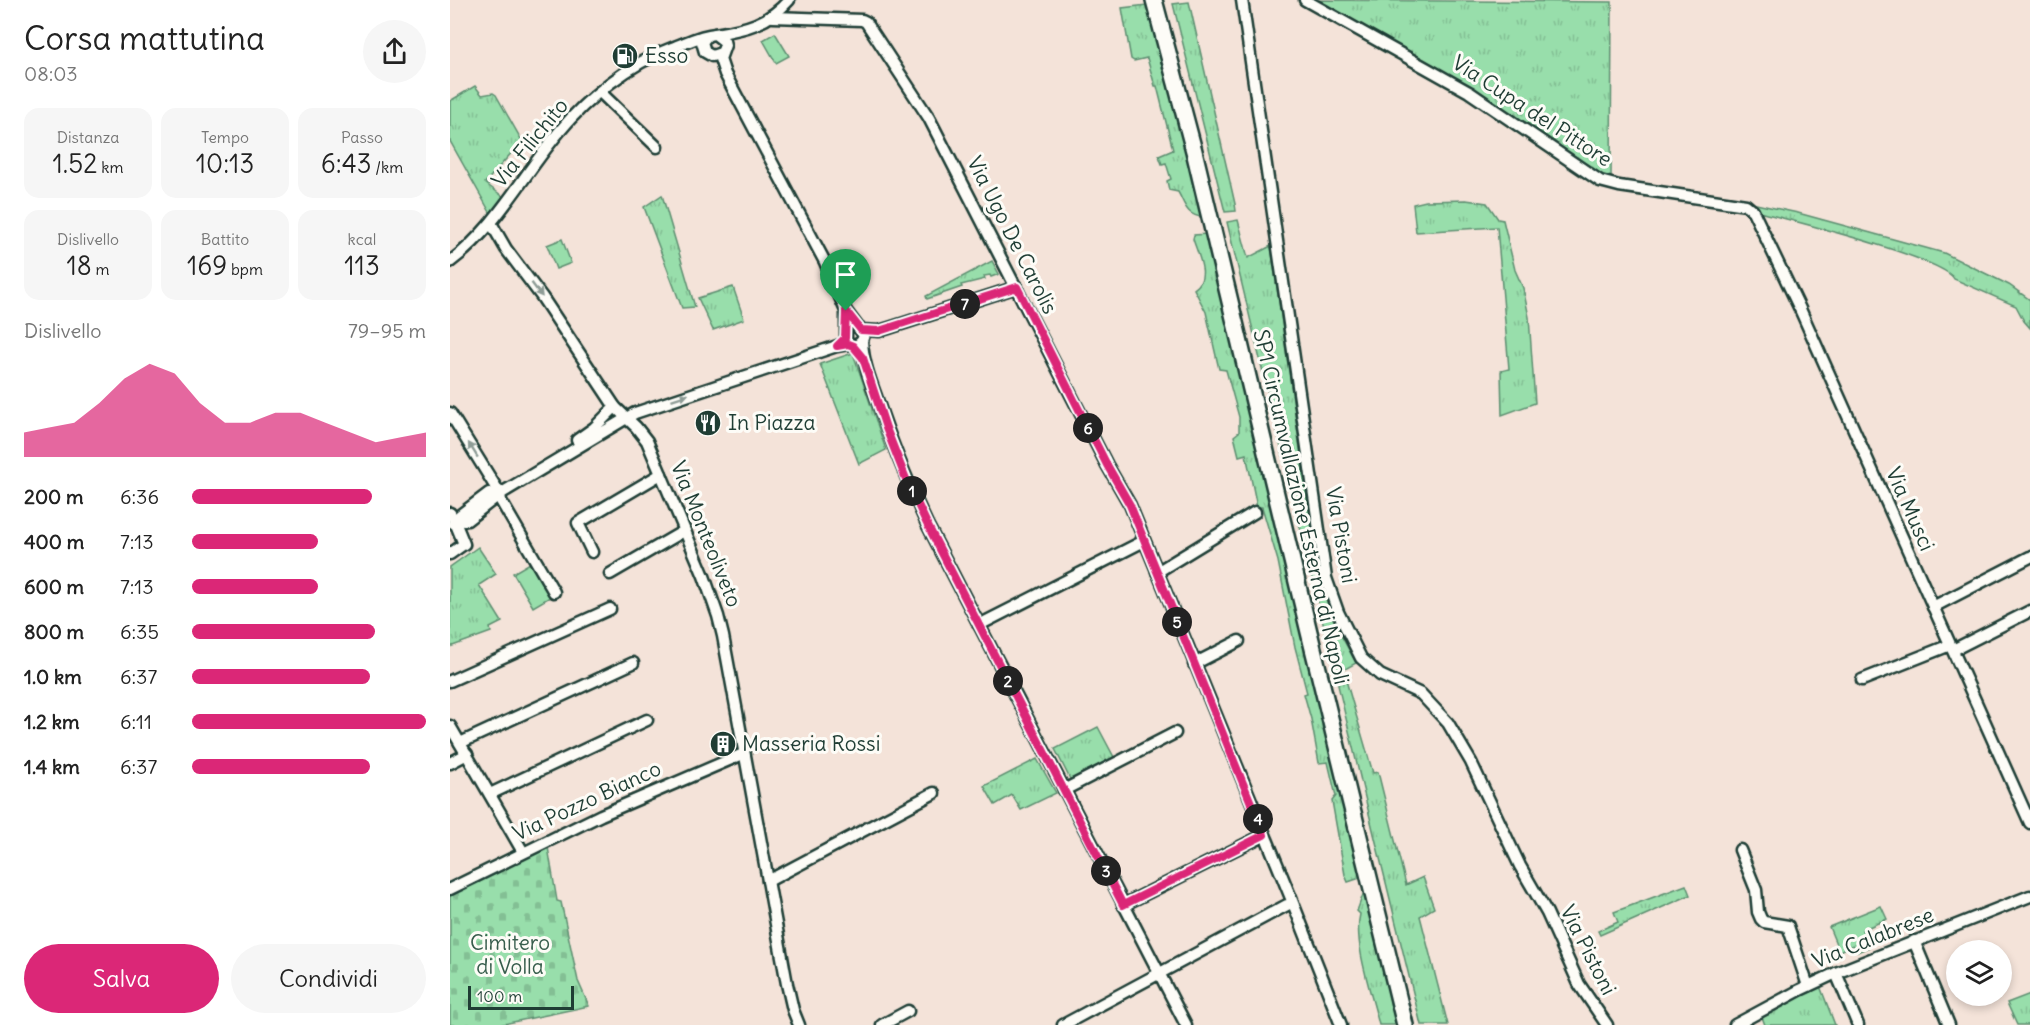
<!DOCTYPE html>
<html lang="it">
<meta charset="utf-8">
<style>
body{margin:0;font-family:Delius,sans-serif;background:#f6f6f6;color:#222;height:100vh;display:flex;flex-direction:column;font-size:22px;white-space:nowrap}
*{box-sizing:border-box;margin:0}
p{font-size:20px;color:#767676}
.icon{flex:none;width:33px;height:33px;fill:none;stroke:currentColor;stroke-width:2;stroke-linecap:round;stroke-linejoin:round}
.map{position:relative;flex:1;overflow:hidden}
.panel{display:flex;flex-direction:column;background:#fff;width:450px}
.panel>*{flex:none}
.controls{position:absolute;left:1496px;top:940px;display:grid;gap:12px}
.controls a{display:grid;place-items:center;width:66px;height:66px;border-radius:50%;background:#fff;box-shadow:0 3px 9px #0003;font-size:30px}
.scale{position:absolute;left:18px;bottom:15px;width:106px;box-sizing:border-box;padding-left:6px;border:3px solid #1f3d34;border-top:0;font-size:16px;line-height:21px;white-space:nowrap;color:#1f3d34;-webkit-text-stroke:4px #fdfcf7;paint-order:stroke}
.pin{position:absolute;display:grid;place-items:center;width:51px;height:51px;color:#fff;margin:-62px -26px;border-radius:50% 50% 50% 0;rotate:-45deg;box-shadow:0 0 6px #0007}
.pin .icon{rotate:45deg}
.km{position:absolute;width:30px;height:30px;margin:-15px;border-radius:50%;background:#222;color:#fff;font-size:16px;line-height:30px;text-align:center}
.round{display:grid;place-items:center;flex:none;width:63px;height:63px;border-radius:32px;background:#f6f6f6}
.headline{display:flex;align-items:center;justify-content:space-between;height:102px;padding:0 24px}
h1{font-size:33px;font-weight:600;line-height:45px}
.metrics{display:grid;grid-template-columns:repeat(3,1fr);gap:9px;height:102px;padding:6px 24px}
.metrics div{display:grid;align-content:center;border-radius:15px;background:#f6f6f6;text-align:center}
.metrics b{font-size:26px;font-weight:600}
.metrics small{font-size:16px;font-weight:400}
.metrics p{font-size:16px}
.chart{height:168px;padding:12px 24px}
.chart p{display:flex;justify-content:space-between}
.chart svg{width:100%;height:108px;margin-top:6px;fill:#db2777;opacity:.7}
.cta{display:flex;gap:12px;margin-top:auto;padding:12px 24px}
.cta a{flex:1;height:69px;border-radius:36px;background:#db2777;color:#fff;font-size:24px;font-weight:600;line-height:69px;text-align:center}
.cta a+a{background:#f6f6f6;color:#222}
ul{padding:0 24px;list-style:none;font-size:20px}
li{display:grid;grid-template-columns:96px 72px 1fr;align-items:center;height:45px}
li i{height:15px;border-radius:8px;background:#db2777}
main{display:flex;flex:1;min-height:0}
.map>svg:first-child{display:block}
.grass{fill:url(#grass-tufts);stroke:#5c8e70;stroke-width:1.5}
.cemetery{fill:url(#cemetery-stones);stroke:#5c8e70;stroke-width:1.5}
.garden{fill:#98deab;stroke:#5c8e70;stroke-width:1.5}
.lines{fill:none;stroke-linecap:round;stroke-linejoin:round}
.minor-casing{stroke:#1f3d34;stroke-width:15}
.highway-casing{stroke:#1f3d34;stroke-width:20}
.minor{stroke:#fdfcf7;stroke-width:10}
.highway{stroke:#fdfcf7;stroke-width:15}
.oneway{fill:#8e9c96}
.route-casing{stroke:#fff;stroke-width:12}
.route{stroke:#db2777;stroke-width:8}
.labels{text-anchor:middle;stroke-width:6;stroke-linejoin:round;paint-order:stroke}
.poi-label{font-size:21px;fill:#1f3d34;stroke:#fdfcf7;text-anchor:start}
.street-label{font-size:21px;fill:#1f3d34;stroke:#fdfcf7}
.park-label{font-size:21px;fill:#375d4c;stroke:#fdfcf7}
</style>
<main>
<section class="panel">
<div class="headline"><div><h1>Corsa mattutina</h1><p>08:03</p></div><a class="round"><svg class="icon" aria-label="share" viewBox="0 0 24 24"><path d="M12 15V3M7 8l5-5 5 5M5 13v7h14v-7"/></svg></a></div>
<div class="metrics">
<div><p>Distanza</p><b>1.52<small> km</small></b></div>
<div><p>Tempo</p><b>10:13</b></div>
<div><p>Passo</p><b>6:43<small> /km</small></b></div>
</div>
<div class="metrics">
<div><p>Dislivello</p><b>18<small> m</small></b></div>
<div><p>Battito</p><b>169<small> bpm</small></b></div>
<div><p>kcal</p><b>113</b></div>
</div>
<div class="chart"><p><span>Dislivello</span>79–95 m</p>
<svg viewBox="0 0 160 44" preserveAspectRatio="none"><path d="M0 44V34L10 32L20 30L30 22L40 12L50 6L60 10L70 22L80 30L90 30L100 26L110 26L120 30L130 34L140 38L150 36L160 34V44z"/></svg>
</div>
<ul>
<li><b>200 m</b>6:36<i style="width:77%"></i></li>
<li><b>400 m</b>7:13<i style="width:54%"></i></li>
<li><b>600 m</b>7:13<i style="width:54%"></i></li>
<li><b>800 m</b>6:35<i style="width:78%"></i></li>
<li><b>1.0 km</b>6:37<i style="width:76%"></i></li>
<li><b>1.2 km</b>6:11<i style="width:100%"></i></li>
<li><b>1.4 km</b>6:37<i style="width:76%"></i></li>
</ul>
<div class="cta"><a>Salva</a><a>Condividi</a></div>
</section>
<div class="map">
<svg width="1580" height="1025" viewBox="0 0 1580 1025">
<defs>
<pattern id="grass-tufts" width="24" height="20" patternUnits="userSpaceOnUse" patternTransform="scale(1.5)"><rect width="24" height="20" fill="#98deab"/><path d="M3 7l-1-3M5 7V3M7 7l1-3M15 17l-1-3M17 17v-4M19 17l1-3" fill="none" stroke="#83bf94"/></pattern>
<pattern id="cemetery-stones" width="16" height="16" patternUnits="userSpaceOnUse" patternTransform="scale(1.5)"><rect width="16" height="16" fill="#98deab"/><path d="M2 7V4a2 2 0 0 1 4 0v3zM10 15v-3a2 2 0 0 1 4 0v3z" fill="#83bf94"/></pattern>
</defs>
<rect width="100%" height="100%" fill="#f4e3d9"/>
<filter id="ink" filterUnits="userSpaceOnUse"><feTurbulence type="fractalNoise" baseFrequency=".0167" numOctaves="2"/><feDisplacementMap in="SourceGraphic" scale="12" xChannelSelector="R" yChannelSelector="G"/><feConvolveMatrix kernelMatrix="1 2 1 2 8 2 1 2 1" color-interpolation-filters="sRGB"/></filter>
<g filter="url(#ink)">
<g class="grass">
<polygon points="861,0 1162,2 1161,180 1115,152 1038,99"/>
<polygon points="739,2 785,204 786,211 775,212 723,4"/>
<path d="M697 5 718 75 753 217C736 216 735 204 728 192L719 190 717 181 721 179 716 163 712 164 709 156 723 150 707 86H705L697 58 684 61 681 59 672 8Z"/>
<polygon points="25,86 32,95 43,93 46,95 72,141 35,183 55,198 41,214 0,141 0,101"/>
<polygon points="212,195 245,307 232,308 194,207"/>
<polygon points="1016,200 1037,203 1048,219 1053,220 1065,270 1073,288 1079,317 1085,403 1052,415 1051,371 1059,369 1047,227 966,232 963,204 976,201"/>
<path d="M1306 204 1348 213 1494 253 1559 285 1580 300V328L1574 321 1566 306 1504 279C1494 258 1339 220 1309 212Z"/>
<polygon points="788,220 798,258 821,246 858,505 872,579 878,606 886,626 906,663 893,670 923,773 928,772 956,885 973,877 984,908 970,916 998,1025 971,1025 911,781 777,222"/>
<path d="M757 234 809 456 814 468 913 877 898 882 895 875 882 801 886 796 878 762 869 763 861 719 854 694 857 693 845 647 828 561 812 507H807L796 454 789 456 784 436 789 432V417L776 370 769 369 756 312 744 289C761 278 748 255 743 239L744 235Z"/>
<polygon points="542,261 549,274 541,277 540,275 534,276 535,279 511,285 512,287 477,299 476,296"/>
<polygon points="283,287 294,319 263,330 248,298"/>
<polygon points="403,353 436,450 409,464 370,364"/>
<polygon points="28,547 46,574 29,585 52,622 40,628 41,632 0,647 0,567"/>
<polygon points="648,727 666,761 622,783 605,749"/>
<polygon points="587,759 606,793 571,810 562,795 545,805 534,786"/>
<polygon points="1236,885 1240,895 1150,935 1148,931 1168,922 1164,912"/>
<path d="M915 889 935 973 941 1007 948 1025H929C922 995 903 943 910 914L907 911Z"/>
<polygon points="1431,906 1437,919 1412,930 1419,947 1407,952 1403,945 1389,951 1379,927"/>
<polygon points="1370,986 1385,1025 1315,1025 1312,1017"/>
<polygon points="1580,994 1580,1025 1567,1025 1557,1003"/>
</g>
<polygon class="cemetery" points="98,847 107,901 111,902 128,981 139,1006 49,1025 0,1025 0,895"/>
<g class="garden">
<polygon points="325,33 339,56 326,63 313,40"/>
<polygon points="112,239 121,263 106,269 97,245"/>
<polygon points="80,563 100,597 83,607 63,573"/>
</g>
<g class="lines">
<defs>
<g id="minor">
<polyline points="792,0 876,578 888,612 911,658 930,675 971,694 998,723 1021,762 1070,866 1097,913 1129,984 1157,1025"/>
<polyline points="855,0 1019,92 1150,181 1169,186 1296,205 1303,211 1350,309 1580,823"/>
<polyline points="323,17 412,20 416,22 479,118 657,465 680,505 841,898 891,1025"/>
<path d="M265 34C296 29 318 24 339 0"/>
<polyline points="257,36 252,42 255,52 262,56 271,53"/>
<polyline points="150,92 207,147"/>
<polyline points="41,223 56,249 92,297 165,407 186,427 197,441 254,576 268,616 273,636 337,984 343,1010 349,1025"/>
<path d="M0 262C46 228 73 175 109 132 137 98 180 63 222 48 236 43 250 35 265 34L274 41 275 45 270 59 275 74 375 262 396 311V341L398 344 406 346 412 341 414 335 396 311"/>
<polyline points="411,330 429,331 439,328 567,287"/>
<path d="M412 341C413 362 420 380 427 399 441 442 458 483 477 524L736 1025"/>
<polyline points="0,413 50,494 51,501 104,592"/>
<polyline points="127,440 144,428 165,407"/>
<polyline points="0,513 5,522 14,544 0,554"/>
<polyline points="5,522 17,520 50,494 185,413 387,346 398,344"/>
<polyline points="3,523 10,515 39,493"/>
<polyline points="142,552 128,523 211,474"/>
<polyline points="707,572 805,512"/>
<polyline points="160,574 234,531"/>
<polyline points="1483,607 1580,557"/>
<polyline points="529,625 694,541"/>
<polyline points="1503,650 1580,611"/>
<polyline points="744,664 789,641"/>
<polyline points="1412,680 1500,645"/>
<polyline points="0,681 160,609"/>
<polyline points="0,726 73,852"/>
<polyline points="10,743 183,663"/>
<polyline points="0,763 17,754"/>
<polyline points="614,790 725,733"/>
<polyline points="40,794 197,720"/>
<polyline points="1290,850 1306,890 1308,912 1311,919 1314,922 1338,926 1358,986"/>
<polyline points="318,881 484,793"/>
<polyline points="0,889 151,815 293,754"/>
<polyline points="673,905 814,835"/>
<polyline points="1464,941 1499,1025"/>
<polyline points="1386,973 1408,1025"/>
<polyline points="432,1025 458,1011"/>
<polyline points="613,1025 837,905"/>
<polyline points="1285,1025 1350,990 1386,973 1580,896"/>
</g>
<polyline id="highway" points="704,0 744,151 859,632 955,1025"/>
</defs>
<use href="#minor" class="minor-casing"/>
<use href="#highway" class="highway-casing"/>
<use href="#minor" class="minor"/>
<use href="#highway" class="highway"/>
</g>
<defs><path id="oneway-solid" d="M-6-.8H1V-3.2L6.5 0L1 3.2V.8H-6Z" transform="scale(1.5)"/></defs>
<g class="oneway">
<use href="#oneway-solid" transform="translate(87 290) rotate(53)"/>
<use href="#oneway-solid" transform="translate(230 397) rotate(-18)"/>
<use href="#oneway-solid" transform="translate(23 450) rotate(-122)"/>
</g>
</g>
<g class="lines" filter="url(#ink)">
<defs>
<polygon id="route" points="567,287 657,465 680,505 814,835 673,905 477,524 456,479 436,428 413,358 403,346 398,344 387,346 395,338 396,311 411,330 429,331"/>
</defs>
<use href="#route" class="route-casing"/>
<use href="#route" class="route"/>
</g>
<defs>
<symbol id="fuel-disc" viewBox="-11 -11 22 22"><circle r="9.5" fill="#1f3d34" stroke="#fdfcf7"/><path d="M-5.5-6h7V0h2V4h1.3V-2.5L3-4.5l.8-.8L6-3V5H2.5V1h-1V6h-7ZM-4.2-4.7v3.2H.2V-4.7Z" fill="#fff"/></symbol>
<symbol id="restaurant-disc" viewBox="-11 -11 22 22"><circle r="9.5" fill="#1f3d34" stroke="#fdfcf7"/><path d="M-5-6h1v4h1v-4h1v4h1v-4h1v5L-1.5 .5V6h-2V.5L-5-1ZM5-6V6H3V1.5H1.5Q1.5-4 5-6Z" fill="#fff"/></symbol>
<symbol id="building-disc" viewBox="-11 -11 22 22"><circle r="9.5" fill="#1f3d34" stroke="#fdfcf7"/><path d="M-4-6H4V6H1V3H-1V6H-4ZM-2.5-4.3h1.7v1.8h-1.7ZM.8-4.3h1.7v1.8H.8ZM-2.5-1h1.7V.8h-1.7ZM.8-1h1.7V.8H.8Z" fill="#fff"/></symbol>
</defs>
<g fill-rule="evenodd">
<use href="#fuel-disc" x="160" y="41" width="30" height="30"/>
<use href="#restaurant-disc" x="243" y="408" width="30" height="30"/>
<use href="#building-disc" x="258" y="729" width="30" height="30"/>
</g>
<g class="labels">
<g class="poi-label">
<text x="195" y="63">Esso</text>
<text x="278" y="430">In Piazza</text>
<text x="292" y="751">Masseria Rossi</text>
</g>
<g class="street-label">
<text transform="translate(1082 111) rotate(33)" y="7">Via Cupa del Pittore</text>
<text transform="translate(80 143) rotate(-51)" y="7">Via Filichito</text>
<text transform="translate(562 235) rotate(63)" y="7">Via Ugo De Carolis</text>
<text transform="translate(851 507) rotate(77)" y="7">SP1 Circumvallazione Esterna di Napoli</text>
<text transform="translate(1460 509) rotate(66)" y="7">Via Musci</text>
<text transform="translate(256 534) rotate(68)" y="7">Via Monteoliveto</text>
<text transform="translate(891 535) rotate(80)" y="7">Via Pistoni</text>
<text transform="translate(137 801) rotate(-25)" y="7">Via Pozzo Bianco</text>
<text transform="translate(1423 938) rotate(-22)" y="7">Via Calabrese</text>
<text transform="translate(1138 950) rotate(63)" y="7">Via Pistoni</text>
</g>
<g class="park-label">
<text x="60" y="950">Cimitero<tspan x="60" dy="24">di Volla</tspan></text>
</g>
</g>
</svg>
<div class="controls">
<a><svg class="icon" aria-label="layers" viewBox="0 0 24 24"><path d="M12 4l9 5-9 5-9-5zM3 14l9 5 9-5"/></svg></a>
</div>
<div class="scale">100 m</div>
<div class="pin" style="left:396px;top:311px;background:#1e9e55"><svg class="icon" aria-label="arrive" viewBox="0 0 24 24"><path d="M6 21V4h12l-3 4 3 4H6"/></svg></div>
<b class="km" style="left:462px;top:491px">1</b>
<b class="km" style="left:558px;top:681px">2</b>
<b class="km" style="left:656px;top:871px">3</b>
<b class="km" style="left:808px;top:819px">4</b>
<b class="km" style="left:727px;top:622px">5</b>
<b class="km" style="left:638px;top:428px">6</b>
<b class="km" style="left:515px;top:304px">7</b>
</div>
</main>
